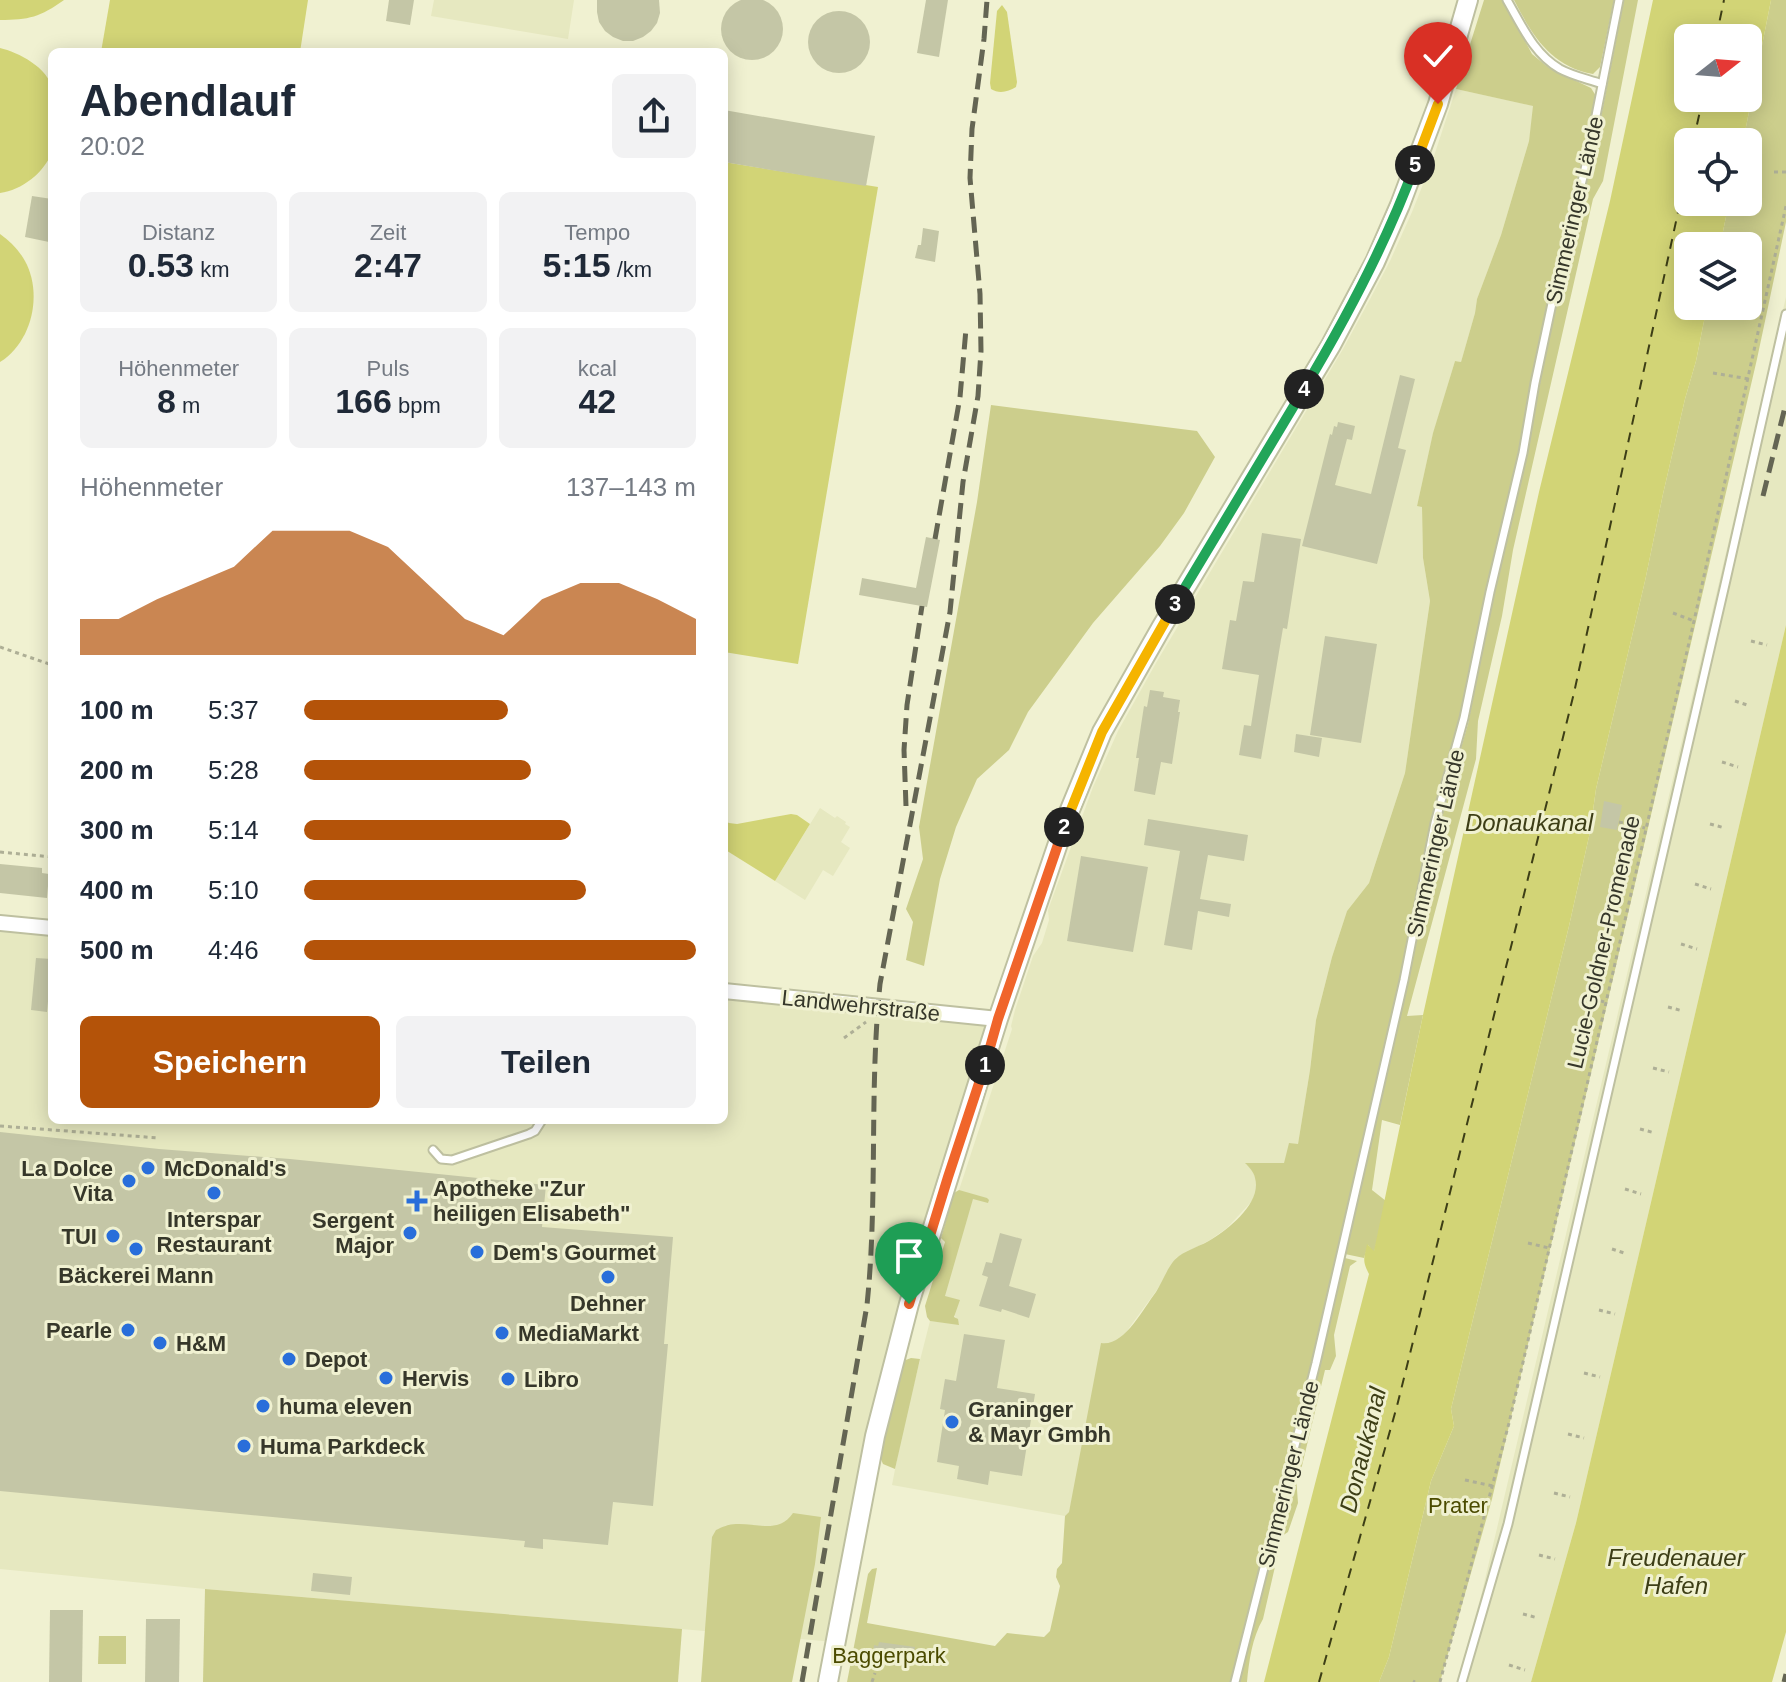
<!DOCTYPE html>
<html lang="de">
<meta charset="utf-8">
<style>
body{margin:0;font-family:Helvetica,sans-serif;background:#f2f2f3;color:#1f2937;height:100vh;display:flex;flex-direction:column;font-size:30px;white-space:nowrap}
*{box-sizing:border-box;margin:0}
p{font-size:26px;color:#747a83}
.icon{flex:none;width:44px;height:44px;fill:none;stroke:currentColor;stroke-width:2;stroke-linecap:round;stroke-linejoin:round}
.map{position:relative;flex:1;overflow:hidden}
.side{position:absolute;left:48px;top:48px;width:680px;height:1076px;display:flex;flex-direction:column;background:#fff;border-radius:12px;box-shadow:0 4px 20px #0003}
.side>*{flex:none}
.needle{width:52px;rotate:73deg}
.fabs{position:absolute;left:1674px;top:24px;display:grid;gap:16px}
.fabs a{display:grid;place-items:center;width:88px;height:88px;border-radius:12px;background:#fff;box-shadow:0 4px 20px #0003;font-size:40px}
.pin{position:absolute;display:grid;place-items:center;width:68px;height:68px;color:#fff;margin:-82px -34px;border-radius:50% 50% 50% 0;rotate:-45deg;box-shadow:0 0 8px #0007}
.pin .icon{rotate:45deg}
.km{position:absolute;width:40px;height:40px;margin:-20px;border-radius:50%;background:#222;color:#fff;font-size:22px;line-height:40px;text-align:center}
.round{display:grid;place-items:center;flex:none;width:84px;height:84px;border-radius:12px;background:#f2f2f3}
.summary{display:flex;align-items:center;justify-content:space-between;height:136px;padding:0 32px}
h1{font-size:44px;font-weight:700;line-height:60px}
.stats{display:grid;grid-template-columns:repeat(3,1fr);gap:12px;height:136px;padding:8px 32px}
.stats div{display:grid;align-content:center;border-radius:12px;background:#f2f2f3;text-align:center}
.stats b{font-size:34px;font-weight:700}
.stats small{font-size:22px;font-weight:400}
.stats p{font-size:22px}
.chart{height:224px;padding:16px 32px}
.chart p{display:flex;justify-content:space-between}
.chart svg{width:100%;height:144px;margin-top:8px;fill:#b45309;opacity:.7}
.cta{display:flex;gap:16px;margin-top:auto;padding:16px 32px}
.cta a{flex:1;height:92px;border-radius:12px;background:#b45309;color:#fff;font-size:32px;font-weight:700;line-height:92px;text-align:center}
.cta a+a{background:#f2f2f3;color:#1f2937}
ul{padding:0 32px;list-style:none;font-size:26px}
li{display:grid;grid-template-columns:128px 96px 1fr;align-items:center;height:60px}
li i{height:20px;border-radius:10px;background:#b45309}
.map>svg:first-child{display:block}
.built{fill:#e6e8c0}
.green{fill:#ccce8c}
.water{fill:#d2d476;fill-rule:evenodd}
.lines{fill:none;stroke-linecap:round;stroke-linejoin:round}
.ferry{stroke:#3d3e16;stroke-width:2;stroke-dasharray:10 8;stroke-linecap:butt}
.building{fill:#c4c6a6}
.service-casing{stroke:#bec0a0;stroke-width:11}
.minor-casing{stroke:#bec0a0;stroke-width:18}
.tertiary-casing{stroke:#bec0a0;stroke-width:22}
.path{stroke:#aeaf96;stroke-width:3;stroke-dasharray:4 4;stroke-linecap:butt}
.service{stroke:#fff;stroke-width:7}
.minor{stroke:#fff;stroke-width:14}
.tertiary{stroke:#fff;stroke-width:18}
.rail{stroke:#646553;stroke-width:5;stroke-dasharray:16 8;stroke-linecap:butt}
.split-1-casing{stroke:#fff;stroke-width:16}
.split-2-casing{stroke:#fff;stroke-width:16}
.split-3-casing{stroke:#fff;stroke-width:16}
.split-4-casing{stroke:#fff;stroke-width:16}
.split-5-casing{stroke:#fff;stroke-width:16}
.split-6-casing{stroke:#fff;stroke-width:16}
.split-1{stroke:#f0652b;stroke-width:10}
.split-2{stroke:#f0652b;stroke-width:10}
.split-3{stroke:#f5b400;stroke-width:10}
.split-4{stroke:#22a559;stroke-width:10}
.split-5{stroke:#22a559;stroke-width:10}
.split-6{stroke:#f5b400;stroke-width:10}
.poi-dot{fill:#296eda;stroke:#f0f1d1;stroke-width:3}
.labels{text-anchor:middle;stroke-width:6;stroke-linejoin:round;paint-order:stroke}
.street-label{font-size:22px;fill:#36372a;stroke:#f0f1d1}
.poi-label{font-size:22px;font-weight:bold;fill:#36372a;stroke:#f0f1d1;text-anchor:start}
.park-label{font-size:22px;fill:#4b4b00;stroke:#f0f1d1}
.water-label{font-size:24px;font-style:italic;fill:#3d3e16;stroke:#f0f1d1}
</style>
<div class="map">
<svg width="1786" height="1682" viewBox="0 0 1786 1682">
<rect width="100%" height="100%" fill="#f0f1d1"/>
<g class="built">
<polygon points="434,0 574,0 568,39 431,16"/>
<polygon points="1456,89 1534,106 1529,141 1501,235 1477,299 1475,313 1461,362 1455,361 1433,434 1417,506 1422,506 1423,558 1430,601 1405,773 1369,883 1347,911 1332,957 1316,1020 1310,1070 1298,1144 1285,1163 1246,1164 1253,1171 1256,1180 1256,1191 1252,1201 1227,1228 1210,1240 1176,1258 1162,1283 1121,1339 1109,1345 1069,1512 1065,1516 892,1485 904,1423 930,1321 959,1324 945,1296 946,1241 959,1190 1012,1029 1011,1026 1015,1010 1033,956 1042,943 1049,920 1048,910 1093,787 1118,731 1156,663 1343,349 1369,301 1390,261 1412,212 1433,159"/>
<polygon points="1786,297 1786,625 1576,1523 1531,1682 1457,1682 1482,1592"/>
<polygon points="820,808 835,818 837,816 846,822 845,824 850,827 841,842 850,848 833,876 823,870 805,900 775,881"/>
<polygon points="0,923 52,928 52,1120 724,1120 724,991 998,1019 909,1304 835,1642 205,1589 0,1569"/>
</g>
<g class="green">
<path d="M1484 0H1503L1532 54 1549 68 1591 88 1596 96 1594 107 1535 360 1521 446 1487 586 1457 730 1429 833 1422 877 1402 972 1308 1376 1231 1682H847L868 1574 872 1569 877 1568 867 1623 995 1646 1007 1633 1044 1637 1050 1631 1060 1586 1056 1577 1057 1569 1062 1563 1065 1516 1069 1512 1101 1343C1124 1347 1143 1309 1156 1292 1163 1281 1169 1263 1179 1256 1189 1249 1201 1246 1212 1239 1230 1228 1262 1202 1255 1178 1254 1172 1249 1167 1245 1163H1284L1289 1143 1298 1144 1310 1070 1316 1020 1332 957 1347 911 1369 883 1405 773 1430 601 1423 558 1422 507 1417 506 1433 433 1455 361 1461 362 1475 313 1477 299 1501 235 1529 141 1533 106 1456 89Z"/>
<path d="M1514 0H1614L1600 67 1593 74C1550 66 1532 35 1514 0Z"/>
<polygon points="1624,0 1638,0 1603,181 1593,199 1513,550 1502,616 1478,721 1476,759 1407,1016 1423,1015 1400,1125 1382,1120 1372,1190 1386,1201 1374,1253 1368,1245 1364,1258 1345,1254 1430,883 1439,823 1468,724 1488,620 1528,449 1547,345 1595,147"/>
<polygon points="1771,0 1786,0 1786,222 1757,359 1492,1499 1440,1682 1379,1682 1389,1657 1431,1481 1454,1426 1451,1409 1569,926 1590,832 1596,789 1645,581 1663,494 1685,399 1696,361 1707,306 1748,306 1748,246 1720,246 1729,202 1748,202 1748,142 1743,142"/>
<polygon points="991,405 1197,431 1215,457 1184,513 1160,546 1093,623 1028,712 1009,750 977,779 956,827 940,879 924,966 906,960 913,922 906,909 923,859 919,827 977,502"/>
<polygon points="959,1190 987,1198 989,1200 988,1203 973,1199 945,1296 960,1300 954,1317 958,1319 959,1325 930,1321 927,1317 925,1306 945,1242 941,1238 954,1193"/>
<path d="M1345 1258 1357 1261 1350 1266 1334 1335 1336 1356 1330 1370H1325L1300 1474 1296 1476 1298 1503 1288 1532 1282 1536 1263 1619C1252 1638 1249 1661 1247 1682H1238L1310 1408Z"/>
<polygon points="911,1358 920,1359 895,1469 883,1464 880,1457 903,1361"/>
<path d="M793 1513 821 1517 815 1564 792 1682H701L712 1537 716 1530C722 1527 729 1524 736 1524 757 1523 779 1534 793 1513Z"/>
<polygon points="205,1589 682,1629 678,1682 203,1682"/>
<polygon points="99,1636 126,1636 126,1664 98,1664"/>
</g>
<g class="water">
<path d="M0 0H64C40 17 29 20 0 20Z"/>
<polygon points="110,0 308,0 300,52 101,52"/>
<path d="M1653 0H1771L1743 142H1688V202H1729L1720 246H1688V306H1707L1696 361 1685 399 1663 494 1645 581 1596 789 1590 832 1569 926 1451 1409 1454 1426 1431 1481 1389 1657 1379 1682H1264L1369 1274C1362 1260 1364 1260 1367 1244L1374 1251 1423 1015 1539 492 1610 201ZM1688 38H1748V98H1688Z"/>
<path d="M1002 5 1007 12 1017 82 1016 87C1008 92 999 94 991 89L990 83 997 11Z"/>
<path d="M0 48C18 52 49 68 52 89 55 107 52 134 52 152 44 173 22 190 0 193Z"/>
<polygon points="724,162 878,187 798,664 724,652"/>
<path d="M0 234C10 241 19 250 25 261 43 294 32 342 0 362Z"/>
<polygon points="1786,625 1786,1632 1772,1682 1531,1682 1576,1523"/>
<polygon points="791,814 797,815 810,824 775,881 724,849 724,820 729,823 737,824"/>
</g>
<g class="lines">
<g class="ferry">
<polyline points="1716,38 1724,0"/>
<polyline points="1693,142 1703,98"/>
<polyline points="1319,1682 1397,1406 1574,693 1688,166"/>
</g>
</g>
<g class="building">
<circle cx="752" cy="29" r="31"/>
<polygon points="389,0 414,0 410,25 386,21"/>
<polygon points="597,0 659,0 660,13 657,23 651,31 643,37 633,41 623,41 613,37 605,31 599,22 597,12"/>
<polygon points="926,0 948,0 939,57 917,53"/>
<circle cx="839" cy="42" r="31"/>
<polygon points="724,110 875,136 866,186 724,162"/>
<polygon points="32,196 52,199 52,226 49,242 25,237"/>
<polygon points="923,228 939,231 935,262 915,258 918,245 921,245"/>
<polygon points="1400,375 1415,379 1398,448 1406,450 1377,564 1302,546 1330,434 1332,435 1334,426 1337,427 1338,422 1355,426 1352,440 1347,439 1335,485 1371,494"/>
<polygon points="1262,533 1301,539 1287,629 1283,628 1261,759 1239,755 1244,725 1251,726 1259,675 1222,669 1230,620 1236,621 1243,581 1254,582"/>
<polygon points="926,537 940,540 927,607 859,595 862,578 916,588"/>
<polygon points="1325,636 1377,644 1361,743 1310,735"/>
<polygon points="1150,690 1164,692 1163,697 1180,700 1178,712 1180,712 1172,764 1161,762 1155,795 1134,791 1139,758 1136,758 1144,706 1147,707"/>
<polygon points="1296,734 1322,738 1319,757 1294,752"/>
<polygon points="1604,801 1622,805 1617,830 1600,827"/>
<polygon points="1148,819 1248,835 1244,861 1208,855 1200,899 1231,904 1229,917 1198,911 1192,950 1164,945 1180,851 1144,845"/>
<polygon points="1081,856 1148,867 1133,952 1067,941"/>
<polygon points="0,864 42,868 42,873 49,874 47,898 0,893"/>
<polygon points="36,958 52,959 47,1012 31,1010"/>
<polygon points="0,1132 159,1149 290,1159 546,1185 542,1227 673,1237 664,1344 668,1344 653,1506 613,1502 608,1545 543,1539 543,1549 524,1547 525,1541 0,1491"/>
<polygon points="1000,1233 1022,1239 1009,1286 1036,1294 1029,1318 1002,1309 1001,1312 979,1306 988,1277 982,1275 986,1262 992,1263"/>
<polygon points="964,1334 1005,1340 997,1388 1035,1394 1022,1476 990,1471 988,1485 957,1479 959,1466 937,1462 945,1410 940,1409 945,1379 956,1381"/>
<polygon points="313,1573 352,1577 350,1595 311,1591"/>
<polygon points="50,1610 83,1610 82,1682 49,1682"/>
<polygon points="146,1619 180,1619 179,1682 145,1682"/>
<polygon points="879,1642 915,1647 913,1660 900,1658 899,1666 872,1662 874,1645 878,1646"/>
</g>
<g class="lines">
<defs>
<g id="service">
<path d="M1507 0C1522 26 1534 54 1560 69 1573 76 1588 79 1602 84"/>
<polyline points="433,1150 441,1159 452,1160 529,1134 535,1131 542,1120"/>
<polyline points="1235,1682 1316,1363 1404,980 1435,823 1464,718 1490,592 1523,453 1535,383 1554,294 1587,161 1619,0"/>
<polyline points="1462,1682 1508,1524 1726,580 1786,314"/>
</g>
<g id="minor">
<polyline points="0,923 52,928"/>
<polyline points="724,991 998,1019"/>
</g>
<polyline id="tertiary" points="828,1682 875,1436 909,1304 998,1019 1067,817 1102,732 1161,628 1331,345 1375,262 1400,205 1438,104 1468,0"/>
</defs>
<use href="#service" class="service-casing"/>
<use href="#minor" class="minor-casing"/>
<use href="#tertiary" class="tertiary-casing"/>
<g class="path">
<polyline points="1774,172 1786,172"/>
<polyline points="1713,373 1749,379"/>
<polyline points="1673,613 1694,621"/>
<polyline points="1751,641 1767,645"/>
<polyline points="0,647 52,665"/>
<polyline points="1735,701 1750,706"/>
<polyline points="1722,762 1738,767"/>
<polyline points="1619,822 1645,828"/>
<polyline points="1710,824 1725,828"/>
<polyline points="0,852 52,857"/>
<polyline points="1695,884 1711,889"/>
<polyline points="51,911 52,895"/>
<polyline points="1681,944 1697,949"/>
<polyline points="1586,995 1604,1002"/>
<polyline points="1668,1007 1683,1011"/>
<polyline points="844,1038 866,1022"/>
<polyline points="1653,1068 1669,1072"/>
<polyline points="0,1126 159,1138"/>
<polyline points="1640,1129 1655,1133"/>
<polyline points="1625,1189 1641,1194"/>
<polyline points="1528,1243 1549,1248"/>
<polyline points="1612,1249 1627,1254"/>
<polyline points="1599,1310 1615,1314"/>
<polyline points="1584,1373 1600,1377"/>
<polyline points="1568,1434 1584,1438"/>
<polyline points="1465,1480 1493,1486"/>
<polyline points="1554,1493 1570,1497"/>
<polyline points="1539,1555 1555,1559"/>
<polyline points="1523,1614 1538,1618"/>
<polyline points="1509,1665 1525,1670"/>
<polyline points="1413,1681 1415,1682"/>
<polyline points="872,1682 875,1673"/>
<polyline points="1440,1682 1509,1423 1694,621 1786,206"/>
</g>
<use href="#service" class="service"/>
<use href="#minor" class="minor"/>
<use href="#tertiary" class="tertiary"/>
<g class="rail">
<polyline points="1763,496 1786,403"/>
<polyline points="935,539 960,397 966,329"/>
<polyline points="906,806 904,750 907,705 922,606"/>
<path d="M802 1682 867 1305C878 1199 869 1091 880 984L950 612 963 482 978 396 981 351 980 294 970 178 972 129 984 39 987 0"/>
<polyline points="1784,1682 1786,1674"/>
</g>
</g>
<g class="lines">
<defs>
<polyline id="split-1" points="909,1304 948,1177 985,1065"/>
<polyline id="split-2" points="985,1065 998,1019 1064,827"/>
<polyline id="split-3" points="1064,827 1102,732 1175,604"/>
<polyline id="split-4" points="1175,604 1304,389"/>
<path id="split-5" d="M1304 389C1347 317 1386 244 1415 165"/>
<polyline id="split-6" points="1415,165 1438,104"/>
</defs>
<use href="#split-1" class="split-1-casing"/>
<use href="#split-2" class="split-2-casing"/>
<use href="#split-3" class="split-3-casing"/>
<use href="#split-4" class="split-4-casing"/>
<use href="#split-5" class="split-5-casing"/>
<use href="#split-6" class="split-6-casing"/>
<use href="#split-1" class="split-1"/>
<use href="#split-2" class="split-2"/>
<use href="#split-3" class="split-3"/>
<use href="#split-4" class="split-4"/>
<use href="#split-5" class="split-5"/>
<use href="#split-6" class="split-6"/>
</g>
<g class="poi-dot">
<circle cx="148" cy="1168" r="8"/>
<circle cx="129" cy="1181" r="8"/>
<circle cx="214" cy="1193" r="8"/>
<path d="M413 1189h8v8h8v8h-8v8h-8v-8h-8v-8h8z"/>
<circle cx="410" cy="1233" r="8"/>
<circle cx="113" cy="1236" r="8"/>
<circle cx="136" cy="1249" r="8"/>
<circle cx="477" cy="1252" r="8"/>
<circle cx="608" cy="1277" r="8"/>
<circle cx="128" cy="1330" r="8"/>
<circle cx="502" cy="1333" r="8"/>
<circle cx="160" cy="1343" r="8"/>
<circle cx="289" cy="1359" r="8"/>
<circle cx="386" cy="1378" r="8"/>
<circle cx="508" cy="1379" r="8"/>
<circle cx="263" cy="1406" r="8"/>
<circle cx="952" cy="1422" r="8"/>
<circle cx="244" cy="1446" r="8"/>
</g>
<g class="labels">
<g class="street-label">
<text transform="translate(1574 210) rotate(-77)" y="8">Simmeringer Lände</text>
<text transform="translate(1435 843) rotate(-77)" y="8">Simmeringer Lände</text>
<text transform="translate(1603 942) rotate(-77)" y="8">Lucie-Goldner-Promenade</text>
<text transform="translate(861 1005) rotate(6)" y="8">Landwehrstraße</text>
<text transform="translate(1288 1474) rotate(-76)" y="8">Simmeringer Lände</text>
</g>
<g class="poi-label">
<text x="113" y="1176" text-anchor="end">La Dolce<tspan x="113" dy="25">Vita</tspan></text>
<text x="164" y="1176">McDonald's</text>
<text x="433" y="1196">Apotheke "Zur<tspan x="433" dy="25">heiligen Elisabeth"</tspan></text>
<text x="214" y="1227" text-anchor="middle">Interspar<tspan x="214" dy="25">Restaurant</tspan></text>
<text x="394" y="1228" text-anchor="end">Sergent<tspan x="394" dy="25">Major</tspan></text>
<text x="97" y="1244" text-anchor="end">TUI</text>
<text x="493" y="1260">Dem's Gourmet</text>
<text x="136" y="1283" text-anchor="middle">Bäckerei Mann</text>
<text x="608" y="1311" text-anchor="middle">Dehner</text>
<text x="112" y="1338" text-anchor="end">Pearle</text>
<text x="518" y="1341">MediaMarkt</text>
<text x="176" y="1351">H&amp;M</text>
<text x="305" y="1367">Depot</text>
<text x="402" y="1386">Hervis</text>
<text x="524" y="1387">Libro</text>
<text x="279" y="1414">huma eleven</text>
<text x="968" y="1417">Graninger<tspan x="968" dy="25">&amp; Mayr Gmbh</tspan></text>
<text x="260" y="1454">Huma Parkdeck</text>
</g>
<g class="park-label">
<text x="1458" y="1513">Prater</text>
<text x="889" y="1663">Baggerpark</text>
</g>
<g class="water-label">
<text x="1529" y="831">Donaukanal</text>
<text transform="translate(1363 1450) rotate(-76)" y="8">Donaukanal</text>
<text x="1676" y="1566">Freudenauer<tspan x="1676" dy="28">Hafen</tspan></text>
</g>
</g>
</svg>
<div class="fabs">
<a><svg class="needle" viewBox="-14 -14 28 28"><path d="M0-13l5 13h-10z" fill="#e53935"/><path d="M0 13l5-13h-10z" fill="#747a83"/></svg></a>
<a><svg class="icon" aria-label="locate" viewBox="0 0 24 24"><circle cx="12" cy="12" r="6"/><path d="M12 2v4M12 18v4M2 12h4M18 12h4"/></svg></a>
<a><svg class="icon" aria-label="layers" viewBox="0 0 24 24"><path d="M12 4l9 5-9 5-9-5zM3 14l9 5 9-5"/></svg></a>
</div>
<div class="pin" style="left:909px;top:1304px;background:#1e9e55"><svg class="icon" aria-label="arrive" viewBox="0 0 24 24"><path d="M6 21V4h12l-3 4 3 4H6"/></svg></div>
<div class="pin" style="left:1438px;top:104px;background:#d93025"><svg class="icon" aria-label="check" viewBox="0 0 24 24"><path d="M5 12l5 5 9-10"/></svg></div>
<b class="km" style="left:985px;top:1065px">1</b>
<b class="km" style="left:1064px;top:827px">2</b>
<b class="km" style="left:1175px;top:604px">3</b>
<b class="km" style="left:1304px;top:389px">4</b>
<b class="km" style="left:1415px;top:165px">5</b>
<section class="side">
<div class="summary"><div><h1>Abendlauf</h1><p>20:02</p></div><a class="round"><svg class="icon" aria-label="share" viewBox="0 0 24 24"><path d="M12 15V3M7 8l5-5 5 5M5 13v7h14v-7"/></svg></a></div>
<div class="stats">
<div><p>Distanz</p><b>0.53<small> km</small></b></div>
<div><p>Zeit</p><b>2:47</b></div>
<div><p>Tempo</p><b>5:15<small> /km</small></b></div>
</div>
<div class="stats">
<div><p>Höhenmeter</p><b>8<small> m</small></b></div>
<div><p>Puls</p><b>166<small> bpm</small></b></div>
<div><p>kcal</p><b>42</b></div>
</div>
<div class="chart"><p><span>Höhenmeter</span>137–143 m</p>
<svg viewBox="0 0 160 44" preserveAspectRatio="none"><path d="M0 44V33L10 33L20 27L30 22L40 17L50 6L60 6L70 6L80 11L90 22L100 33L110 38L120 27L130 22L140 22L150 27L160 33V44z"/></svg>
</div>
<ul>
<li><b>100 m</b>5:37<i style="width:52%"></i></li>
<li><b>200 m</b>5:28<i style="width:58%"></i></li>
<li><b>300 m</b>5:14<i style="width:68%"></i></li>
<li><b>400 m</b>5:10<i style="width:72%"></i></li>
<li><b>500 m</b>4:46<i style="width:100%"></i></li>
</ul>
<div class="cta"><a>Speichern</a><a>Teilen</a></div>
</section>
</div>
